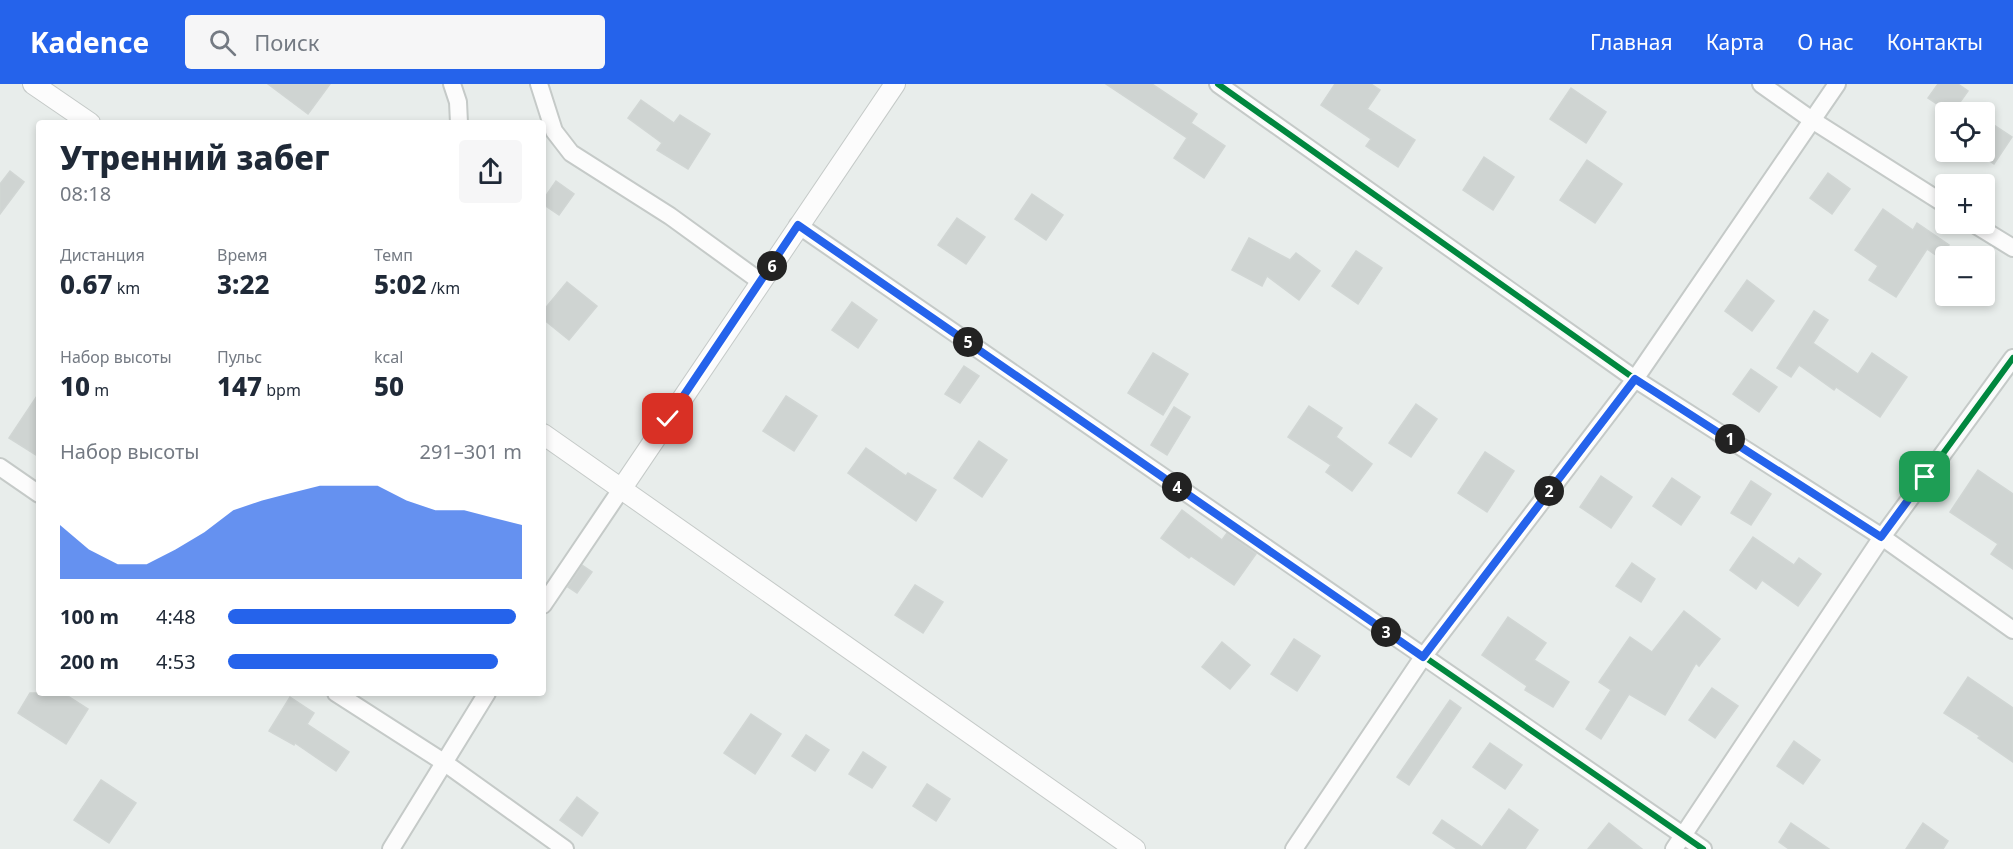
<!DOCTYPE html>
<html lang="ru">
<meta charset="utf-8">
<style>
body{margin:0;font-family:"Noto Sans",sans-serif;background:#f6f6f7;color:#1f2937;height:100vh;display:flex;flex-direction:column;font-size:22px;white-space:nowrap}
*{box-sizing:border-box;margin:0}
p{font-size:20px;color:#747a83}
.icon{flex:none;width:33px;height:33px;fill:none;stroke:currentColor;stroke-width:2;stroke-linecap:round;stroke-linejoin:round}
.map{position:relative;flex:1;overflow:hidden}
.drawer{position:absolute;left:36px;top:36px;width:510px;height:576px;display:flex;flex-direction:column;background:#fff;border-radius:6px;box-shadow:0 3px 9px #0003}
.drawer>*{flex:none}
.tools{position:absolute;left:1935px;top:18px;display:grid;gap:12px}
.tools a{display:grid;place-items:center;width:60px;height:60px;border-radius:6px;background:#fff;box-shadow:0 3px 9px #0003;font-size:30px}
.pin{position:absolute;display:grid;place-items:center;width:51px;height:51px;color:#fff;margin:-26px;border-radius:12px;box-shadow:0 3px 9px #0006}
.km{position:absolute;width:30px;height:30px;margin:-15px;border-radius:50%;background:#222;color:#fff;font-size:16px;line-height:30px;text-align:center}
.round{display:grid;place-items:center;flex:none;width:63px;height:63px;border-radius:6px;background:#f6f6f7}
.summary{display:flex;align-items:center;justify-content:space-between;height:102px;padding:0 24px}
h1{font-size:33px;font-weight:800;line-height:45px}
.figures{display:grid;grid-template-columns:repeat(3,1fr);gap:9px;height:102px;padding:6px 24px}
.figures div{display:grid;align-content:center}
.figures b{font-size:26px;font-weight:800}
.figures small{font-size:16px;font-weight:400}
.figures p{font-size:16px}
.chart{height:168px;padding:12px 24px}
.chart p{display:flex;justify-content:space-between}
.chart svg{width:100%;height:108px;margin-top:6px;fill:#2563eb;opacity:.7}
ul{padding:0 24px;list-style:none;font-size:20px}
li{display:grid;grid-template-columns:96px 72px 1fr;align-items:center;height:45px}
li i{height:15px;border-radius:8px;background:#2563eb}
header{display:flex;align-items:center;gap:36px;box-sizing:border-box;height:84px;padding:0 30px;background:#2563eb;color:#fff}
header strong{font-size:28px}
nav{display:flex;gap:33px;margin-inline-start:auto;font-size:21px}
.search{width:420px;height:54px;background:#f6f6f7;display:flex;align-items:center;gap:15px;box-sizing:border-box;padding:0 21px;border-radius:6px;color:#747a83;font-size:22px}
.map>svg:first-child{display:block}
.building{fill:#cfd4d2;stroke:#d1d6d4;stroke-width:1.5}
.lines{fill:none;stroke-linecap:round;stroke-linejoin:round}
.minor-casing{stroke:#c5cac8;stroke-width:20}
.tertiary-casing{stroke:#c5cac8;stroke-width:22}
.minor{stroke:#fcfcfc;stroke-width:16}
.tertiary{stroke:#fcfcfc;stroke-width:20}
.cycleway-casing{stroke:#f7fbf9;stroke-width:10}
.cycleway{stroke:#00873e;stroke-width:6}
.route-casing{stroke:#fff;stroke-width:12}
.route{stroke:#2563eb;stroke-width:8}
</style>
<header>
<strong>Kadence</strong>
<div class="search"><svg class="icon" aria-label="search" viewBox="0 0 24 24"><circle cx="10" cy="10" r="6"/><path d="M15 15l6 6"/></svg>Поиск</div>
<nav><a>Главная</a><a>Карта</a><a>О нас</a><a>Контакты</a></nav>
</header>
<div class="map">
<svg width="2013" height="765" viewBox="0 0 2013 765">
<rect width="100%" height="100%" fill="#e8edeb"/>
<g class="building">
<polygon points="268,0 330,0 308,30"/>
<polygon points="1106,0 1152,0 1197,30 1191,39 1225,62 1204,94 1174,74 1187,54"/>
<polygon points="1335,0 1371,0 1380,6 1367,25 1415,56 1398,83 1366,62 1371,55 1321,21"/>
<polygon points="1938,0 1958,0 1968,7 1953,28 1949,28 1928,14"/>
<polygon points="1571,4 1606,28 1586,59 1550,35"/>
<polygon points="641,16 674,39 680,31 710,50 688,85 657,66 662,59 628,34"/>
<polygon points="1991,39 2012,53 1994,80 1984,73 1984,49"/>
<polygon points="1484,73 1514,93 1493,126 1463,106"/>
<polygon points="1587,76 1622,100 1595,139 1560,116"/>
<polygon points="10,87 24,98 0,130 0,100"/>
<polygon points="1828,89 1850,105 1832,130 1810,114"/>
<polygon points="556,97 574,110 559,131 543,120 543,116"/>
<polygon points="1032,110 1063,131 1046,156 1015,135"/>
<polygon points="1883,125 1913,146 1917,139 1949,161 1940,174 1927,165 1896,213 1869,196 1878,182 1855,166"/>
<polygon points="957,134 985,153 966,180 938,161"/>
<polygon points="1249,154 1290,176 1296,169 1320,187 1299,216 1267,192 1262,202 1232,186"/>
<polygon points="1356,167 1382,184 1358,220 1332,202"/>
<polygon points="1747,196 1774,217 1752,247 1725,227"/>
<polygon points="567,198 597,222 569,256 543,235 543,227"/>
<polygon points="852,218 877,236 858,264 832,246"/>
<polygon points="1814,227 1828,236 1813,259 1858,290 1872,269 1907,293 1880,333 1836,303 1834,306 1799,281 1791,293 1777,284"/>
<polygon points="1153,269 1188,290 1163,331 1128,309"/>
<polygon points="964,282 979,292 960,319 945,310"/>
<polygon points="1751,285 1777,303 1759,328 1733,310"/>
<polygon points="39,309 39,373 9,354"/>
<polygon points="786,312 817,332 794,367 763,347"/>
<polygon points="1416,320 1437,335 1411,373 1389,359"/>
<polygon points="1309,322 1342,344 1336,353 1372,380 1352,407 1326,388 1331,381 1288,353"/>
<polygon points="1174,323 1190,333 1167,371 1151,361"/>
<polygon points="979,357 1007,376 982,413 954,394"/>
<polygon points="866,364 906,392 908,389 936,406 916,437 848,389"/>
<polygon points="1485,368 1514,387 1487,428 1458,409"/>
<polygon points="1978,386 2013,410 2013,485 1991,470 1998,460 1950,428"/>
<polygon points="1601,392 1632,413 1611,444 1580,423"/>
<polygon points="1672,394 1700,413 1681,441 1653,422"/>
<polygon points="1751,397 1771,410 1751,441 1731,429"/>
<polygon points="1182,426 1222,456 1227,449 1256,470 1234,501 1191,472 1189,474 1161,454"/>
<polygon points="1753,453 1794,481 1799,474 1821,490 1798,522 1762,496 1756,505 1730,486"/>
<polygon points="1632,479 1655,495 1641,518 1616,502"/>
<polygon points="582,481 592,488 577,509 568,503"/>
<polygon points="915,501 943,518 923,549 895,531"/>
<polygon points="1684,527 1720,555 1699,582 1696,579 1665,631 1629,610 1601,655 1586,645 1611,606 1599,598 1630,553 1652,568"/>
<polygon points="1508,533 1546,559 1534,576 1569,598 1553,623 1525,606 1527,602 1482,571"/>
<polygon points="1294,555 1320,572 1297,607 1271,590"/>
<polygon points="1222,558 1250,581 1230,605 1202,583"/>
<polygon points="1968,593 2013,624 2013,678 1978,654 1980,652 1944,629"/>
<polygon points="1712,604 1738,622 1715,654 1689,636"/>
<polygon points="30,609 63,609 88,625 66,660 18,629"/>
<polygon points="290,613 314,629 307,640 349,668 336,687 295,659 294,661 269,647"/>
<polygon points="1450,616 1461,624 1409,701 1397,693"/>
<polygon points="751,630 781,650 755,690 724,669"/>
<polygon points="806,651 829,666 815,687 792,672"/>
<polygon points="1794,657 1820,676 1803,700 1777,682"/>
<polygon points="1490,659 1522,681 1505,705 1473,683"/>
<polygon points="863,668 886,683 872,704 849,690"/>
<polygon points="101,696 136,719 109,759 74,736"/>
<polygon points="927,700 950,715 936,737 913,722"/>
<polygon points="577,713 598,729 582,752 560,736"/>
<polygon points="1509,725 1538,746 1525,765 1457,765 1433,749 1442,736 1482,763"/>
<polygon points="1609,739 1642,765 1588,765"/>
<polygon points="1791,739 1829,765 1789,765 1779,758"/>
<polygon points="1923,739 1948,757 1943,765 1906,765"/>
</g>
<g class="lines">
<defs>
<g id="minor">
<polyline points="452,0 458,18 459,39"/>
<polyline points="539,0 554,47 571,69 670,132 761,198"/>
<polyline points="1218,0 1635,295 1882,453 2013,274"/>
<polyline points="1761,0 1812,36 1946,121"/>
<polyline points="1974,140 2013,164"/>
<polyline points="798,141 1703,765"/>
<polyline points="0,383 39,410"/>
<polyline points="543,521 622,404"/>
<polyline points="336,609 445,679 565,765"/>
<polyline points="391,765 487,609"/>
<polyline points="1294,765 1423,573 1635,295 1837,0"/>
<polyline points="1674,765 1882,453 2013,546"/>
</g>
<g id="tertiary">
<polyline points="33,0 90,39"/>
<polyline points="543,350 1135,765"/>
<polyline points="622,404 895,0"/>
</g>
</defs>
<use href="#minor" class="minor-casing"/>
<use href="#tertiary" class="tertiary-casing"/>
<use href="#minor" class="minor"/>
<use href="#tertiary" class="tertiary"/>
<defs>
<g id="cycleway">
<polyline points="1218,0 1635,295 1882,453 2013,274"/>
<polyline points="798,141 1703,765"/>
</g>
</defs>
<use href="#cycleway" class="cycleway-casing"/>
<use href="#cycleway" class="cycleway"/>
</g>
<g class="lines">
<defs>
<polyline id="route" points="668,335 798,141 1423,573 1635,295 1881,453 1925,393"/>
</defs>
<use href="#route" class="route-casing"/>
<use href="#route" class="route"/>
</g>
</svg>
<div class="tools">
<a><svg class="icon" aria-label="locate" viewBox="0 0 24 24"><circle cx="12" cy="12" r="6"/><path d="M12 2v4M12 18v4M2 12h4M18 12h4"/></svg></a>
<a>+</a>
<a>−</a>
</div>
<div class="pin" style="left:1925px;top:393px;background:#1e9e55"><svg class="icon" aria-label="arrive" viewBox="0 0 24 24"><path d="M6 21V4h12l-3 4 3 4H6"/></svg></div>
<div class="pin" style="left:668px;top:335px;background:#d93025"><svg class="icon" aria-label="check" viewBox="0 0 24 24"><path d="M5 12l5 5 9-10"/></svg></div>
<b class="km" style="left:1730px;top:355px">1</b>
<b class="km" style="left:1549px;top:407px">2</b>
<b class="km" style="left:1386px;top:548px">3</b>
<b class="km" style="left:1177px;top:403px">4</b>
<b class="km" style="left:968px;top:258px">5</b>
<b class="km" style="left:772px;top:182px">6</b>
<section class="drawer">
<div class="summary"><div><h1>Утренний забег</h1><p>08:18</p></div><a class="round"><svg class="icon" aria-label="share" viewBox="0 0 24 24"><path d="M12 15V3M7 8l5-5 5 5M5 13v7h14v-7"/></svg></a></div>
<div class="figures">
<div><p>Дистанция</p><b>0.67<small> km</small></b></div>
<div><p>Время</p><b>3:22</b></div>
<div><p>Темп</p><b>5:02<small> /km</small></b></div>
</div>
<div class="figures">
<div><p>Набор высоты</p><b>10<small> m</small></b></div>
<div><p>Пульс</p><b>147<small> bpm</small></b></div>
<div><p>kcal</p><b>50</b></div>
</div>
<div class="chart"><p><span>Набор высоты</span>291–301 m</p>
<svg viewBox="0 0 160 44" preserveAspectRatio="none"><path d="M0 44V22L10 32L20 38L30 38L40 32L50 25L60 16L70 12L80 9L90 6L100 6L110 6L120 12L130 16L140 16L150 19L160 22V44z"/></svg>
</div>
<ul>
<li><b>100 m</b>4:48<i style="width:98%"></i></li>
<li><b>200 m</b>4:53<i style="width:92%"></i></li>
</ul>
</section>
</div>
